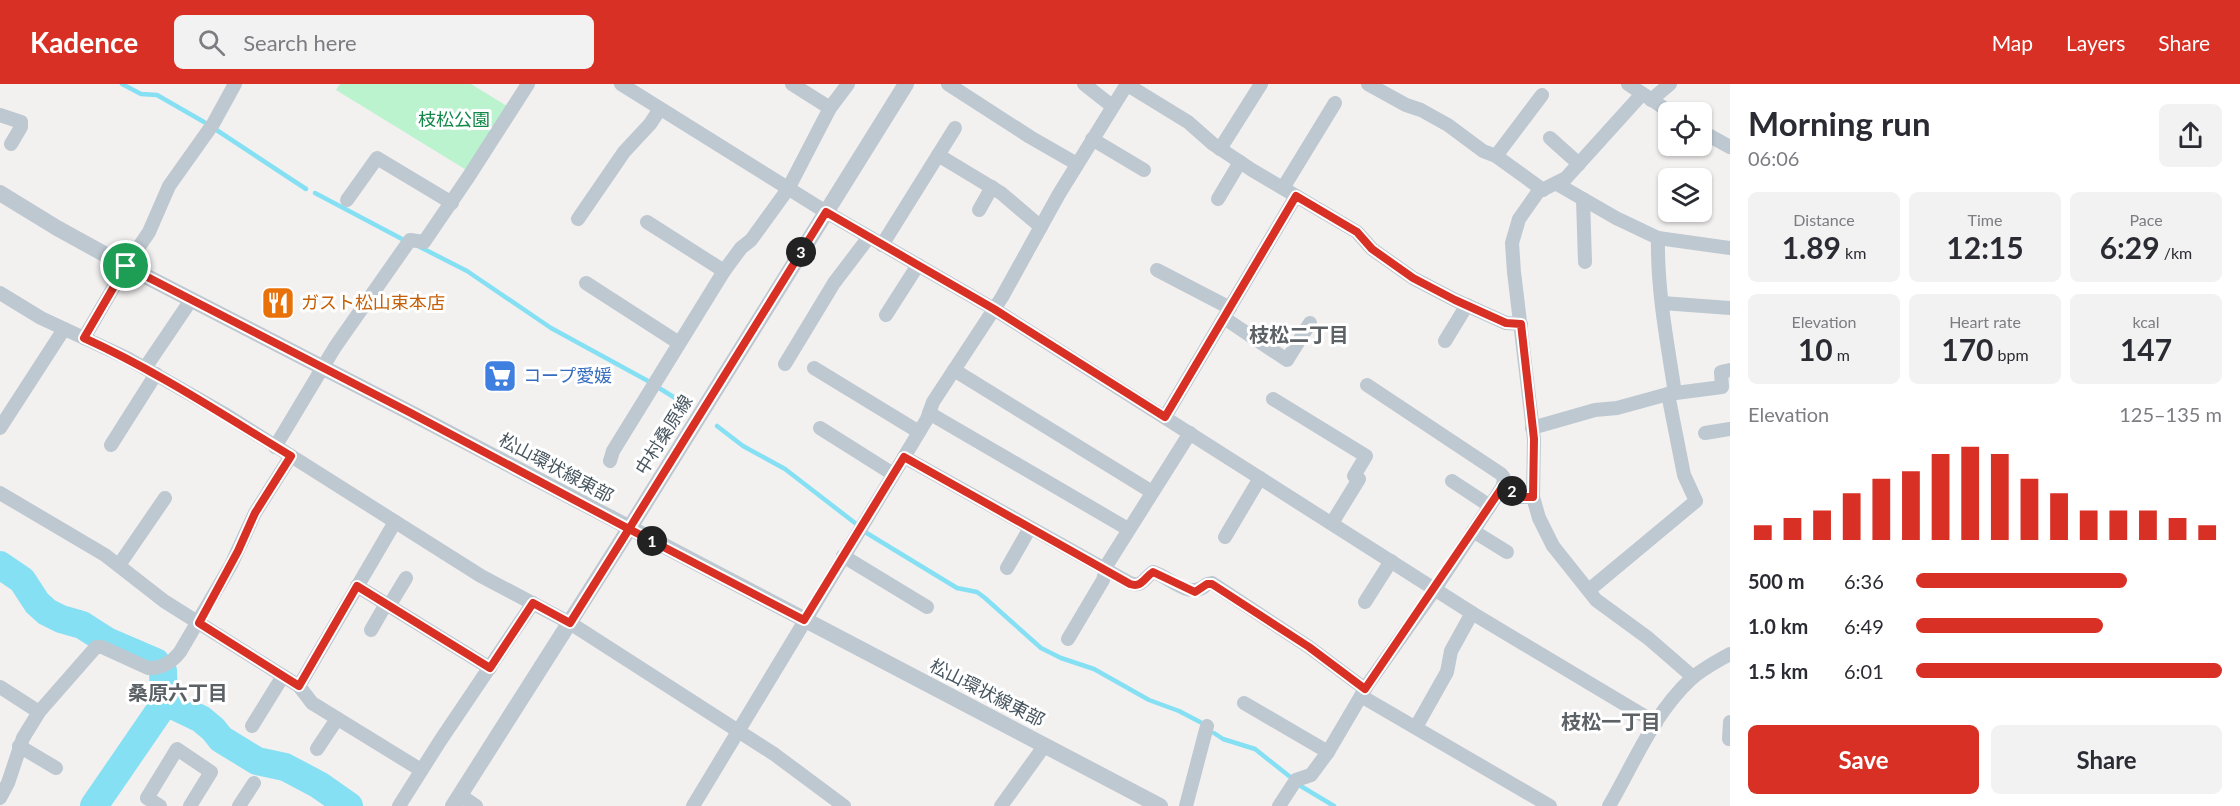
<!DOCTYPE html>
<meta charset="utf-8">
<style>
body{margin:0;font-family:Lato,"Noto Sans JP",sans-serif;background:#f2f2f3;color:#2b2b33;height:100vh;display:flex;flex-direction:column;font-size:22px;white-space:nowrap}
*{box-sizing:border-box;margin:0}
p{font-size:20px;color:#7c7c81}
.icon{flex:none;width:33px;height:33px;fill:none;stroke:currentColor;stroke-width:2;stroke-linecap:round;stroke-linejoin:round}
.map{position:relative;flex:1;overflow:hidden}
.panel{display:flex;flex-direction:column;background:#fff;width:510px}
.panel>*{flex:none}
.controls{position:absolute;left:1658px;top:18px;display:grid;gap:12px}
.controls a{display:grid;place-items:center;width:54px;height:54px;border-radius:9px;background:#fff;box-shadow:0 2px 4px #0004;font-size:30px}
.pin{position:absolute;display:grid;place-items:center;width:51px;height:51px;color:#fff;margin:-26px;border:3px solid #fff;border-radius:50%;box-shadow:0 2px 6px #0007}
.km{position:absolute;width:30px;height:30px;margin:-15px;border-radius:50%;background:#222;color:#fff;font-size:16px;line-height:30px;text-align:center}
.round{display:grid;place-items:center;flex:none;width:63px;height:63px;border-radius:9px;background:#f2f2f3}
.overview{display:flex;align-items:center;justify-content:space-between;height:102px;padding:0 18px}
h1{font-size:33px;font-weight:700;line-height:45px}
.stats{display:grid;grid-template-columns:repeat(3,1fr);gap:9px;height:102px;padding:6px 18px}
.stats div{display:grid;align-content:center;border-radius:9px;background:#f2f2f3;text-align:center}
.stats b{font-size:30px;font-weight:700}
.stats small{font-size:16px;font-weight:400}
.stats p{font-size:16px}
.chart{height:168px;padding:12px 18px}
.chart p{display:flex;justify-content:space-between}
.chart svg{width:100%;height:108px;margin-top:6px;stroke:#d93025;stroke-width:6}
.primary-button{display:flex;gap:12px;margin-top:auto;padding:12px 18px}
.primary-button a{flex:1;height:69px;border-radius:9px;background:#d93025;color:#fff;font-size:24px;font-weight:700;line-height:69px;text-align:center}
.primary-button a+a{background:#f2f2f3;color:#2b2b33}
ul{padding:0 18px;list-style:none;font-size:20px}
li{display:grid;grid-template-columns:96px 72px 1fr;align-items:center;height:45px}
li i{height:15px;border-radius:8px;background:#d93025}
header{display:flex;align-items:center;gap:36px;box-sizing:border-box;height:84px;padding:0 30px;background:#d93025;color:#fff}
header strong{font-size:28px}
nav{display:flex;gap:33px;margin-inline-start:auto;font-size:21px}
.search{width:420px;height:54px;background:#f2f2f3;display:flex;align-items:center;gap:15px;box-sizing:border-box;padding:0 21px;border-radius:9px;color:#7c7c81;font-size:22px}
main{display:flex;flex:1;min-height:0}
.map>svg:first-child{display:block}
.green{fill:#bcf3cf}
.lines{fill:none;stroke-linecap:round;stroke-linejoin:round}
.stream{stroke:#86e0f3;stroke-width:4.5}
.river{stroke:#86e0f3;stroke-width:28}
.minor{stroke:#bdc8d0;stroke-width:14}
.tertiary{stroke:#bdc8d0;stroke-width:16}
.route-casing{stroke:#fff;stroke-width:12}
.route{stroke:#d93025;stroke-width:8}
.labels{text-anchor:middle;stroke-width:6;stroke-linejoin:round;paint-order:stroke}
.park-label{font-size:18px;fill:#118748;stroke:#fff}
.food-label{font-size:18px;fill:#c56008;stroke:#fff;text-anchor:start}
.shop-label{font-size:18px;fill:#366cbe;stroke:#fff;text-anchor:start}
.street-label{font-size:18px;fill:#47555f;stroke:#fff}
.neighbourhood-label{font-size:20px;font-weight:bold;fill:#5c6166;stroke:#fff}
</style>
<header>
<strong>Kadence</strong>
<div class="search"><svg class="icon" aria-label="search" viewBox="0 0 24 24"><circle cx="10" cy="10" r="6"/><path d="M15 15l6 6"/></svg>Search here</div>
<nav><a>Map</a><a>Layers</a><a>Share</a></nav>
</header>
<main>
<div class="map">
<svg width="1730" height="722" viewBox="0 0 1730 722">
<rect width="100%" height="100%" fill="#f3f0f0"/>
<polygon class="green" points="340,0 471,0 507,22 468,87 336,6"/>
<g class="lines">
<g class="stream">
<polyline points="122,0 141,10 157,11 204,38"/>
<polyline points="215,45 306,105"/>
<polyline points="315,109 402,155"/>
<polyline points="420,163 467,187 551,244 648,297"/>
<polyline points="659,304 680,317"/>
<polyline points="717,342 743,362 785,385 855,439"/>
<polyline points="865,448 957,504 977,508 985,514 1041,564 1061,574 1094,585 1149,616 1179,627 1200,638"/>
<polyline points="1214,649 1223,655 1255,665 1289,692"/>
<polyline points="1299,701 1334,722"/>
</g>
<g class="river">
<polyline points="0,481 22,496 37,519 47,528 61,535 82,541 107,557 156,578"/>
<polyline points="164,620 176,623 201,635 213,645 221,655 257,677 285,683 319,701 349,722"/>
<polyline points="94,722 164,620 163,587"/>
</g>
<g class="minor">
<polyline points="621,0 826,128 994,225 1472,529 1656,639"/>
<polyline points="792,0 830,24"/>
<polyline points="948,0 1030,53 1077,80"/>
<polyline points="1084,0 1112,22"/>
<polyline points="1126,0 1188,38 1213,60 1252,86 1357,148 1372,165 1413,194 1455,216 1506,239 1521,240"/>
<polyline points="1368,0 1406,21 1421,26 1448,41 1483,67 1496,72 1543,106"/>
<polyline points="1628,0 1670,28"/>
<polyline points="1642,10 1566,94 1538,108 1519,135 1512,159 1514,188 1534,355 1533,413 1539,434 1553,462 1596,516 1648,554 1693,593"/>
<polyline points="1651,16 1670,0"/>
<polyline points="0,31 21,38 21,43 11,60"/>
<polyline points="1701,47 1730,63"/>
<polyline points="1550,54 1579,80"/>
<polyline points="1092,55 1144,86"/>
<polyline points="1220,65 1261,0"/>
<polyline points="938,71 1001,109 1041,143"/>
<polyline points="1496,72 1542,11"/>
<polyline points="1557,100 1616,134 1658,154 1730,164"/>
<polyline points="1283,104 1335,19"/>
<polyline points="1218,115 1240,78"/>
<polyline points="1583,115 1585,178"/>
<polyline points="347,116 377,74 452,119"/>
<polyline points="979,126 992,103"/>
<polyline points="578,135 624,68 650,40 660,25"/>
<polyline points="647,138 724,187"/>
<path d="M1658 154C1657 206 1667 257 1675 309"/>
<polyline points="882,161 955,44"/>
<polyline points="1157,186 1230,224"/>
<polyline points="586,199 679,259"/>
<polyline points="0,209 41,234 127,274 223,329 481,492 570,539 774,670 844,722"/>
<polyline points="1662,219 1730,224"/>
<polyline points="886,231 918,181"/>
<polyline points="1224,234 1287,276 1310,239"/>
<polyline points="84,254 126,182 149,148 169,102 213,40 235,0"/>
<polyline points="1445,257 1467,221"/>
<polyline points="785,280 834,199 869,153"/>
<polyline points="145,284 191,216"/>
<polyline points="814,284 919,348"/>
<polyline points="954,286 1152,408"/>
<polyline points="1367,301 1501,390 1504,394 1503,402"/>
<polyline points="1668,310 1722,303 1721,288 1730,286"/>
<polyline points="1273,315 1366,372 1354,392 1359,395 1332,439"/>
<polyline points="929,329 1128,445"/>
<polyline points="1165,333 1296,112"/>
<polyline points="0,344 64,245"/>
<polyline points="820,344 893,390"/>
<polyline points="1532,344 1595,326 1617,324 1668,310 1684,391 1696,417 1589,506"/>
<polyline points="1705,349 1730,345"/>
<polyline points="111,361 156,290"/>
<polyline points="275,363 335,263 410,156 424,158 469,92 528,0"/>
<path d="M904 373 1130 499C1142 504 1144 494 1153 488 1172 494 1190 517 1207 500L1212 499 1309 563 1365 605"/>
<polyline points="610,377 613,367 724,187 741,164 751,156 788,105 830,24 848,0"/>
<polyline points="1452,397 1490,422"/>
<polyline points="0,409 105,471 164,517 299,602"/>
<polyline points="395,438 299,602 312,619 421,686"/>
<polyline points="1473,447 1507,468"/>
<polyline points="1225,453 1260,394"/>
<polyline points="843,472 927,523"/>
<polyline points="119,481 165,414"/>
<polyline points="1007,484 1030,444"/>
<polyline points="357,502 490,584"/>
<polyline points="1365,518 1391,477"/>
<polyline points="389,522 406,494"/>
<polyline points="371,546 386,520"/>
<polyline points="1068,555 1103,496 1108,479 1190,349"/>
<polyline points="0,603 39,628"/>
<polyline points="1361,612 1550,722"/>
<polyline points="1244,619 1328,668"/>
<polyline points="252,642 283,592"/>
<polyline points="1416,643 1447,588 1451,567 1472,529"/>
<polyline points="1729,655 1730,638"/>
<polyline points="19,662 56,684"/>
<polyline points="317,665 337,635"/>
<polyline points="460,711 476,722"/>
<path d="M0 714 8 699 23 654 39 628 96 563H102L148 584C162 585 172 578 180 568L231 481 255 429 291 372"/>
<polyline points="160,722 147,714 177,665 211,688 190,722"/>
<polyline points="239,722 254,699"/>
<polyline points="399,722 440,657 533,519"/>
<polyline points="693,722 927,335 933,318 1002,213 1059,110 1127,0"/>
<polyline points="1001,722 1045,661"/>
<polyline points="1186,722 1207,642"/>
<polyline points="1279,722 1296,696 1311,691 1328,668 1368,600 1435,505 1503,402 1521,413 1533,413"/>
<path d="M1609 722C1634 679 1654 629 1691 595 1702 585 1717 577 1730 570"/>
</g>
<g class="tertiary">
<polyline points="0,109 57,144 126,182 409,328 1160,722"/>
<polyline points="453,722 629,445 906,0"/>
</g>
</g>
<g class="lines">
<defs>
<path id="route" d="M126 182 84 254C157 287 223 331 291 372L255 429 238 467 199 539 299 602 357 502 490 584 533 519 570 539 629 445 804 536 904 373 1130 500C1142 504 1144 494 1153 488L1195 508 1207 500H1212L1309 563 1365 605 1503 402 1521 413H1533L1534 355 1521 240 1506 239 1455 216 1413 194 1372 165 1357 148 1296 112 1165 333 994 225 826 128 629 445 409 328 126 182"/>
</defs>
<use href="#route" class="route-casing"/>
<use href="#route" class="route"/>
</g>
<defs>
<symbol id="restaurant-square" viewBox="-11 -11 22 22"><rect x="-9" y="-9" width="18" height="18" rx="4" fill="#e8710a" stroke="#fff"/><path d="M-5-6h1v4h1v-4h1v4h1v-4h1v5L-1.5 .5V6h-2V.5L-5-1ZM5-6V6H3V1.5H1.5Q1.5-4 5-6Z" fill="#fff"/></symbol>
<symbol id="supermarket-square" viewBox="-11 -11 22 22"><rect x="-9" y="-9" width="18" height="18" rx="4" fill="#3f7fe0" stroke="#fff"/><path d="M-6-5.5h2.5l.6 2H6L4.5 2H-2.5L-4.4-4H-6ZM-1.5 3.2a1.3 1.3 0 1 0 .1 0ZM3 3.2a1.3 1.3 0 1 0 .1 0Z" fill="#fff"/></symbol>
</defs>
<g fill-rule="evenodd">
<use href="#restaurant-square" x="259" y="200" width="38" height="38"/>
<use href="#supermarket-square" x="481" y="273" width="38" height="38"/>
</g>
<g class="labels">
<g class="park-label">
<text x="454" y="42">枝松公園</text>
</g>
<g class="food-label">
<text x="301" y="225">ガスト松山束本店</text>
</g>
<g class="shop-label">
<text x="523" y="298">コープ愛媛</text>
</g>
<g class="street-label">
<text transform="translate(664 351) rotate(-58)" y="6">中村桑原線</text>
<text transform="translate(556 384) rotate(28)" y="6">松山環状線東部</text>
<text transform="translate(987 609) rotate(27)" y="6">松山環状線東部</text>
</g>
<g class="neighbourhood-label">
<text x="1299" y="258">枝松二丁目</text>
<text x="178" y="616">桑原六丁目</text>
<text x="1611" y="645">枝松一丁目</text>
</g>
</g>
</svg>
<div class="controls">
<a><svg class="icon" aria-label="locate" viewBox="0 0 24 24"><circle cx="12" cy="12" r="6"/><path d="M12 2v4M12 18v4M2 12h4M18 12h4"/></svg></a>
<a><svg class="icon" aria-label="layers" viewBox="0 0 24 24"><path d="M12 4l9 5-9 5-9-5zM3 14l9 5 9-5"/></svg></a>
</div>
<div class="pin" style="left:126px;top:182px;background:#1e9e55"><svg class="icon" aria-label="arrive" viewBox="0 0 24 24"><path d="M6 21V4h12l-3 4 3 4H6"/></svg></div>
<b class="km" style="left:652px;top:457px">1</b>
<b class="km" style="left:1512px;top:407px">2</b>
<b class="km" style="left:801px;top:168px">3</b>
</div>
<section class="panel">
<div class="overview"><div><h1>Morning run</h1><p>06:06</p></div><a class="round"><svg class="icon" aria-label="share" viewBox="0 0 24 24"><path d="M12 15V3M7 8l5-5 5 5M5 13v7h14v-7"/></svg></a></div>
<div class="stats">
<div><p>Distance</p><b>1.89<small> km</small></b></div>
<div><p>Time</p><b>12:15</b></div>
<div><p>Pace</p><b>6:29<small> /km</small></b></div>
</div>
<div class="stats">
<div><p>Elevation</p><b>10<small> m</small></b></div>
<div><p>Heart rate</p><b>170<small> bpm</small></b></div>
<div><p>kcal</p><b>147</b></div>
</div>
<div class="chart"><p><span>Elevation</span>125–135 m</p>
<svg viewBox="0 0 160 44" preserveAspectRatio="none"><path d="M5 44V38M15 44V35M25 44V32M35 44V25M45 44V19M55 44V16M65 44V9M75 44V6M85 44V9M95 44V19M105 44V25M115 44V32M125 44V32M135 44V32M145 44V35M155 44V38"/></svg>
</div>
<ul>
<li><b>500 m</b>6:36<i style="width:69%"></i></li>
<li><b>1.0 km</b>6:49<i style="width:61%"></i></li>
<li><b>1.5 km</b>6:01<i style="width:100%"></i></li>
</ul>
<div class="primary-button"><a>Save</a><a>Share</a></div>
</section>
</main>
